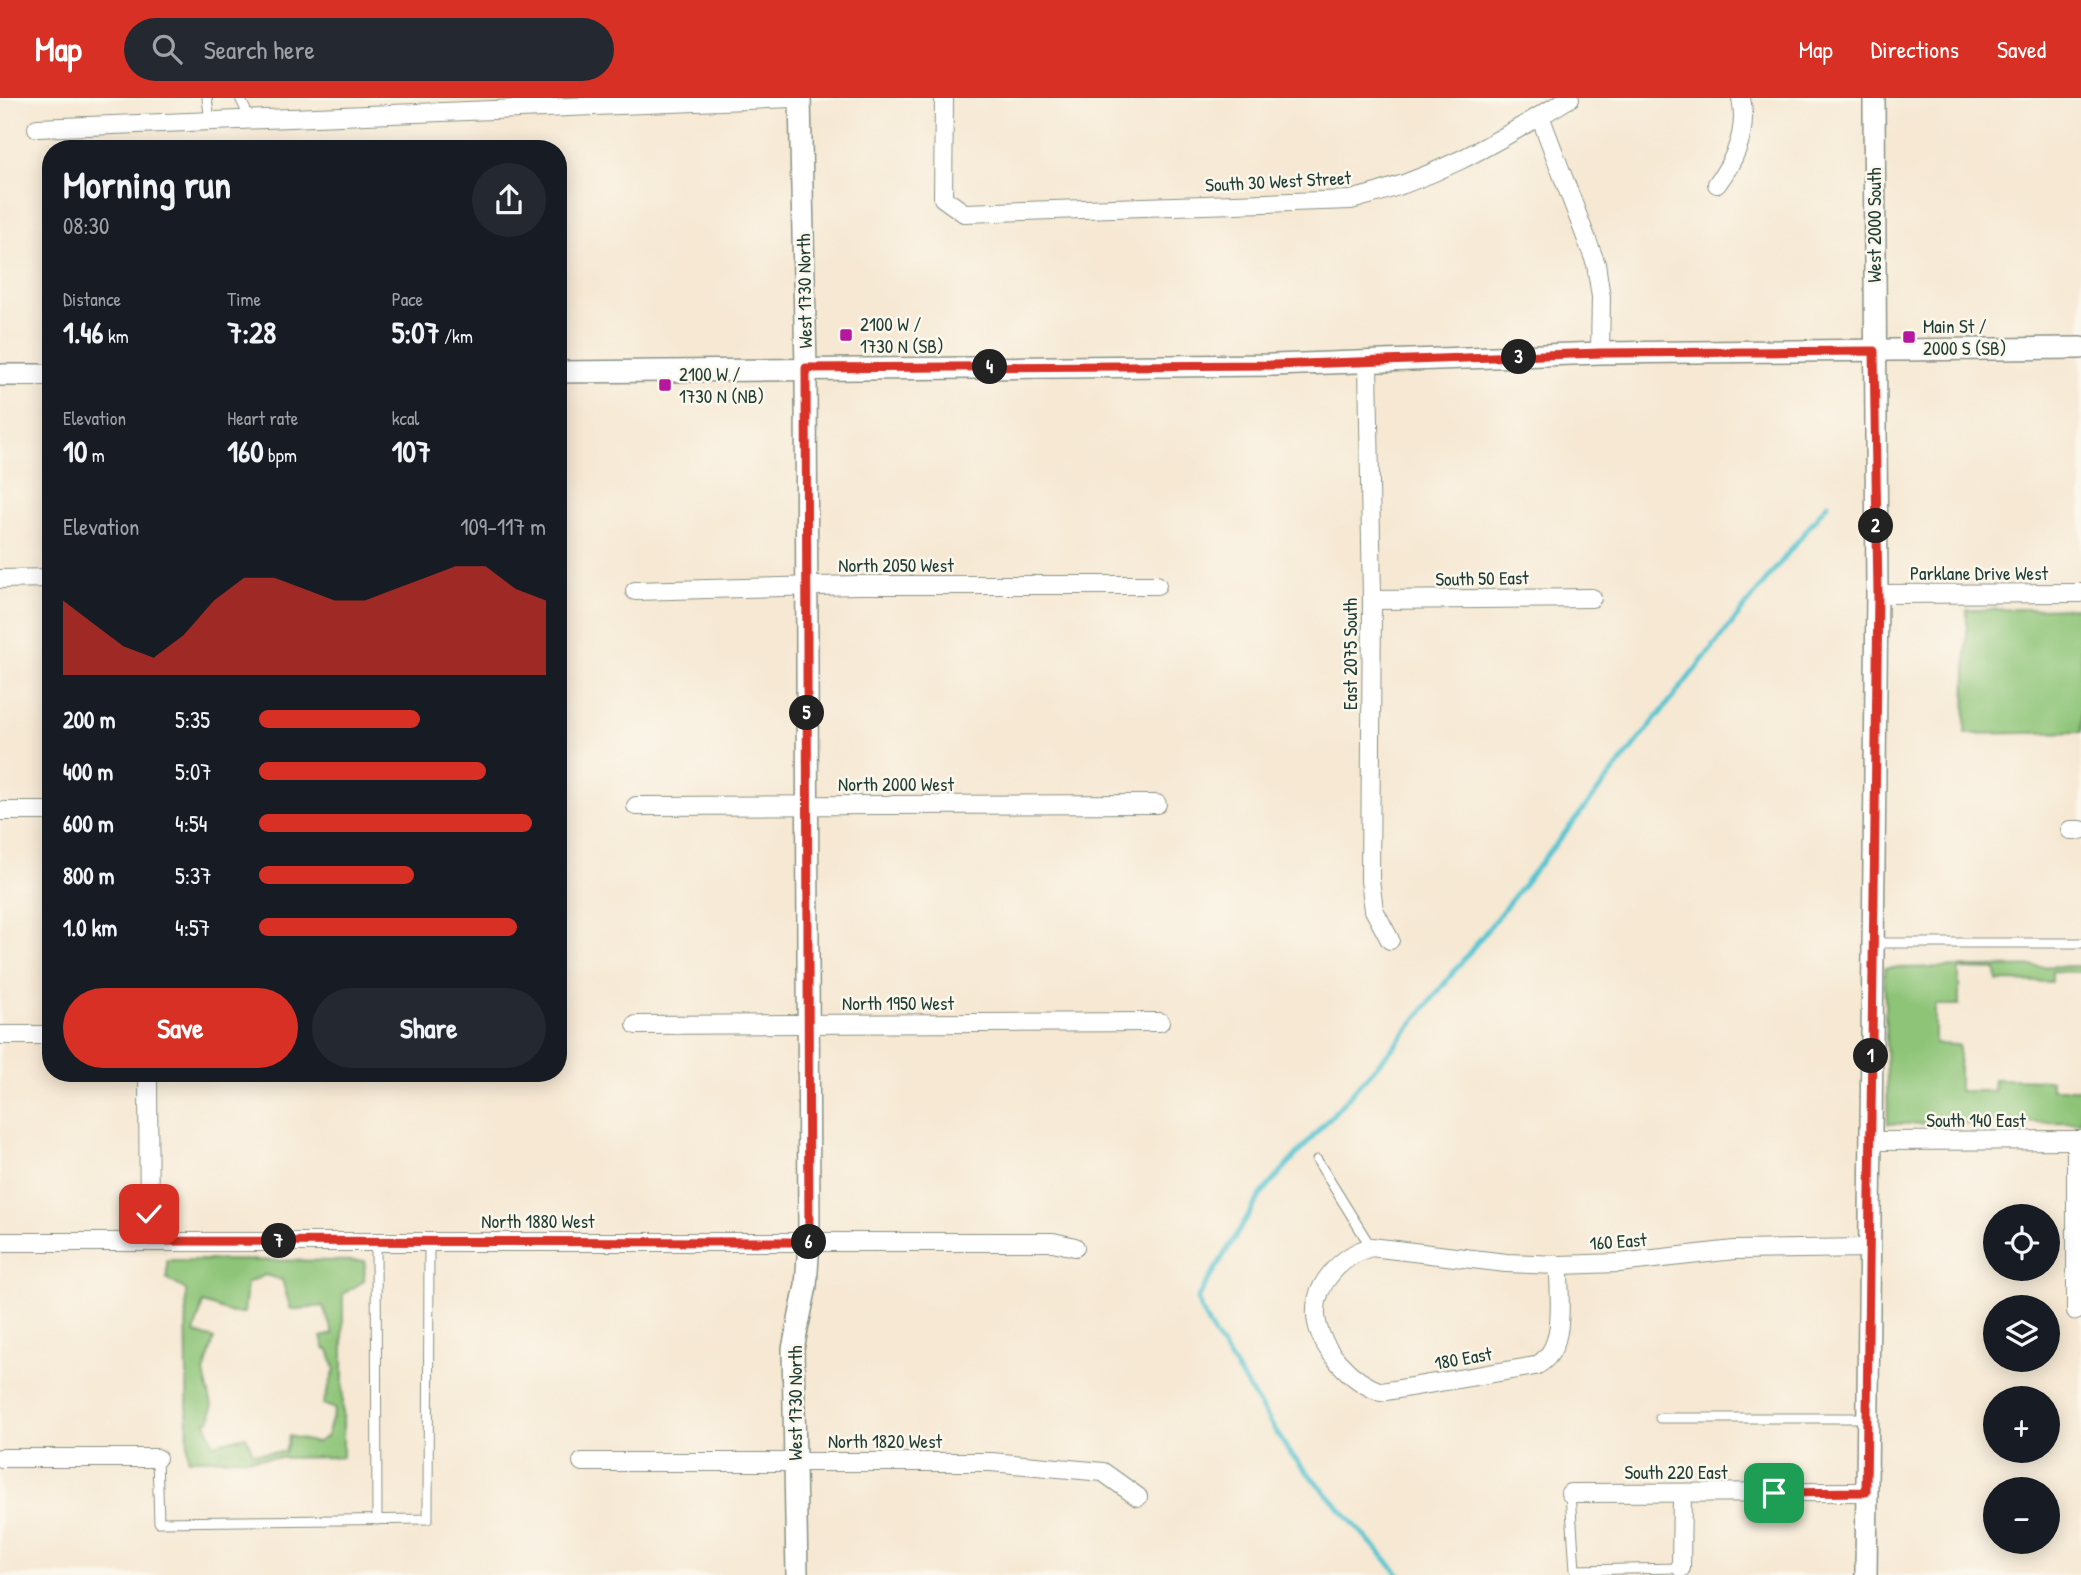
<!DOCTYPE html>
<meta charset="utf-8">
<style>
body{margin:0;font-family:"Patrick Hand",sans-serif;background:#242831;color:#f1f3f6;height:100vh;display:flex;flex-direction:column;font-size:26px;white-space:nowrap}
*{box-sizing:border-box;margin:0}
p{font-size:23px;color:#9ea1a6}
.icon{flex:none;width:38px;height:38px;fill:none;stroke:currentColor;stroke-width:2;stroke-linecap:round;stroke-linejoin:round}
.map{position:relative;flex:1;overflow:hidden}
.details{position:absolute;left:42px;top:42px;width:525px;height:942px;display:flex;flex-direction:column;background:#171b24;border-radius:28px;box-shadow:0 4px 18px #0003}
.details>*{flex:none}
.tools{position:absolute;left:1983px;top:1106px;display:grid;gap:14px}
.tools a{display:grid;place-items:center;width:77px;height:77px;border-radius:50%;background:#171b24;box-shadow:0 4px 18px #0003;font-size:35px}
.pin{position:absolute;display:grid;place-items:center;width:60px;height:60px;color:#fff;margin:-30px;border-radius:14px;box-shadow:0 4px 10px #0006}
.km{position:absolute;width:35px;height:35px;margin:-18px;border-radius:50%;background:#222;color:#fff;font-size:19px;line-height:35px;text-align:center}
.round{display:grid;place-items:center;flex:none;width:74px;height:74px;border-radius:37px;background:#242831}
.overview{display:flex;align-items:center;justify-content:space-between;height:119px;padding:0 21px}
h1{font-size:38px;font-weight:800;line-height:52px}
.figures{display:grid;grid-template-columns:repeat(3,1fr);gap:10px;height:119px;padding:7px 21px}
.figures div{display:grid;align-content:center}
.figures b{font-size:30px;font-weight:800}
.figures small{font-size:19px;font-weight:400}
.figures p{font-size:19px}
.chart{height:196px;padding:14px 21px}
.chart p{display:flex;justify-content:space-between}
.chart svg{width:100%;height:126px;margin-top:7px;fill:#d93025;opacity:.7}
.cta{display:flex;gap:14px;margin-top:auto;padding:14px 21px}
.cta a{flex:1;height:80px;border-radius:42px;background:#d93025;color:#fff;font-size:28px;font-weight:800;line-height:80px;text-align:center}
.cta a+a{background:#242831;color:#f1f3f6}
ul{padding:0 21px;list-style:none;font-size:23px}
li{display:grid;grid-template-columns:112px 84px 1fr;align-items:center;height:52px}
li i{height:18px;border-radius:9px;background:#d93025}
header{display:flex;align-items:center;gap:42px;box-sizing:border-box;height:98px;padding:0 35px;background:#d93025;color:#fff}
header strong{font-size:33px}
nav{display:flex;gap:38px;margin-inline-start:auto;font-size:24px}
.search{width:490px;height:63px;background:#242831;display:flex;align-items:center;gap:18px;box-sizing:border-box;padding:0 24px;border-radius:38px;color:#9ea1a6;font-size:26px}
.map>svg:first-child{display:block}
.green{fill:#8dc477;stroke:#568056;stroke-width:2;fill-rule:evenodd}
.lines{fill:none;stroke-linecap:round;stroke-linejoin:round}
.stream{stroke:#58c5d1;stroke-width:5}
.service-casing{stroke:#8a9284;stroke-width:11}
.minor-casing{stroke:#8a9284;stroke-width:20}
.tertiary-casing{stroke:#8a9284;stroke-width:24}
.service{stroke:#fff;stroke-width:9}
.minor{stroke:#fff;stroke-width:18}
.tertiary{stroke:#fff;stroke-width:21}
.route-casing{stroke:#fff;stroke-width:14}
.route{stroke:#d93025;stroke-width:9}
.poi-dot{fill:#b5179e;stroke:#fbf7ec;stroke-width:2.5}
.labels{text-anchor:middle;stroke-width:5;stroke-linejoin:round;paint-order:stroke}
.street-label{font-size:19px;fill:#1f3d34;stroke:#fbf7ec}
.poi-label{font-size:19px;fill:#1f3d34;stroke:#fbf7ec;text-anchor:start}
</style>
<header>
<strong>Map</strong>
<div class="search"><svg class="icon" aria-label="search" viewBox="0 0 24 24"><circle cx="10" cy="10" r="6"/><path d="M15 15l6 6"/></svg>Search here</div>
<nav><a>Map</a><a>Directions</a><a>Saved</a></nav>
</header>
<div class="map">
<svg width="2081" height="1477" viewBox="0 0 2081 1477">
<rect width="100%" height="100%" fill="#fbf7ec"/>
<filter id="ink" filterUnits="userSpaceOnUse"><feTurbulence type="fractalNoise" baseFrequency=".0143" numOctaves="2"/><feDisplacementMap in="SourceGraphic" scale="14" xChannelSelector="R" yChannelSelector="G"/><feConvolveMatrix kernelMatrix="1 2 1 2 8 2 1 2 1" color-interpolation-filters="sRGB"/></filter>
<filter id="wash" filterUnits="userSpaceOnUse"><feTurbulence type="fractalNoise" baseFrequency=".00686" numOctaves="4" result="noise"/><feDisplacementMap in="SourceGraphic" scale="28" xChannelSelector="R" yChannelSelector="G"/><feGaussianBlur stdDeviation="1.57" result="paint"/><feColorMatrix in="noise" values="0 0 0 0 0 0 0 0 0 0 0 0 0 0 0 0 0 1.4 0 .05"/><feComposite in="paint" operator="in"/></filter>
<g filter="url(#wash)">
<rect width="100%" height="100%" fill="#f6e8d3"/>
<g class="green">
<polygon points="2081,510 2081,634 1965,636 1967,512"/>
<polygon points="2081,868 2081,874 2052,873 2052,884 1997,883 1996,872 1959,871 1959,907 1935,907 1935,946 1959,947 1959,993 1993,993 1994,981 2051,982 2051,991 2081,991 2081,1024 1888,1026 1884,870"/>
<path d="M167 1162 365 1163 364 1183 343 1196V1359L188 1361 186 1192 167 1181ZM265 1177 282 1182 291 1212 323 1208 333 1236 321 1239 325 1252H329L335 1271 323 1306 335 1311 327 1338 316 1345 289 1338 285 1354 253 1355 246 1338 213 1346 206 1323 211 1321 212 1308 204 1275 214 1241 194 1235 203 1205 232 1215H244L247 1185Z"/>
</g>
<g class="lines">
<polyline class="stream" points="1400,1477 1289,1354 1209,1228 1197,1201 1262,1095 1397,945 1828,405"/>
</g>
</g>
<g filter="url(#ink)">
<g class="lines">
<defs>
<g id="service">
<polyline points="207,0 210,23"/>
<polyline points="240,0 250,21"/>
<polyline points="1874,845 2081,845"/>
<polyline points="1317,1062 1371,1149"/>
<polyline points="376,1143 377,1422"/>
<polyline points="1660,1320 1867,1320"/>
<polyline points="157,1360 159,1424 428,1421 429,1144"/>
<polyline points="1570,1395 1575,1472 1681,1470"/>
</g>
<g id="minor">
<path d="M944 0 943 100 964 115 1351 102C1437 81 1496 44 1570 0"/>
<polyline points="1540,18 1596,166 1601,199 1600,255"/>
<polyline points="37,30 794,0"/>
<path d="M1717 86C1736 61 1748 32 1741 0"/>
<polyline points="1368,265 1372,502 1370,782 1374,812 1390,842"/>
<polyline points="0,481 51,480"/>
<polyline points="635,493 857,487 1157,487"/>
<polyline points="1877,496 2081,495"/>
<polyline points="1372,502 1592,500"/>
<polyline points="636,708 1157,706"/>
<polyline points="0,713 51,713"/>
<polyline points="2070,732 2081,732"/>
<polyline points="636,927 1160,924"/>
<polyline points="0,937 51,937"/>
<polyline points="148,975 149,1143"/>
<polyline points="1870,1043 2081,1042"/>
<polyline points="0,1144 1053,1144 1075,1149"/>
<path d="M1559 1167C1558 1197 1569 1253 1535 1268L1381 1294C1352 1284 1318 1250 1316 1217 1314 1185 1343 1157 1371 1149L1506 1165 1559 1167 1619 1165 1734 1152 1869 1150"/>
<polyline points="2076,1213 2076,1042"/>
<polyline points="0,1360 157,1360"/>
<polyline points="582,1364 991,1364 1103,1374 1138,1399"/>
<polyline points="1570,1395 1866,1394"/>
<polyline points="1681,1470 1682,1395"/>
</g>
<g id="tertiary">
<polyline points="558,274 1274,267 1600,255 2081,250"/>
<polyline points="0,277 51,277"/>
<polyline points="797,1477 793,1251 806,1188 809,1144 806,270 800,0"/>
<polyline points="1866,1477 1877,496 1874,0"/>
</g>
</defs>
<use href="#service" class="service-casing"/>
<use href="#minor" class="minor-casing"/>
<use href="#tertiary" class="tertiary-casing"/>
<use href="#service" class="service"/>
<use href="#minor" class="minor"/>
<use href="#tertiary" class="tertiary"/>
</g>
</g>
<g class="lines" filter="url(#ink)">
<defs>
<polyline id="route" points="149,1116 149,1143 809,1144 806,270 1274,267 1600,255 1874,253 1878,496 1866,1394 1774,1395"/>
</defs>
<use href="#route" class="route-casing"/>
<use href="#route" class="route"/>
</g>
<g class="poi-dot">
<rect x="839" y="230" width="14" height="14" rx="3.5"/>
<rect x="1902" y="232" width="14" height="14" rx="3.5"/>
<rect x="658" y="280" width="14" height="14" rx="3.5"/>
</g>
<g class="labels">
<g class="street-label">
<text transform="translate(1278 83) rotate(-3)" y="7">South 30 West Street</text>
<text transform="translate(1874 127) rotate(-90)" y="7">West 2000 South</text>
<text transform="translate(804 193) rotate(-91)" y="7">West 1730 North</text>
<text x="896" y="474">North 2050 West</text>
<text x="1979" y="482">Parklane Drive West</text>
<text transform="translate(1482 480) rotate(-1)" y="7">South 50 East</text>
<text transform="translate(1350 556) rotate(-90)" y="7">East 2075 South</text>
<text x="896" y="693">North 2000 West</text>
<text x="898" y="912">North 1950 West</text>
<text x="1976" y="1029">South 140 East</text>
<text x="538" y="1130">North 1880 West</text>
<text transform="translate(1618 1143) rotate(-4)" y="7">160 East</text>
<text transform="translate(1463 1260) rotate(-10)" y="7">180 East</text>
<text transform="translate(795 1305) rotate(-90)" y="7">West 1730 North</text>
<text x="885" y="1350">North 1820 West</text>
<text x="1676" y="1381">South 220 East</text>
</g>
<g class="poi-label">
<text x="860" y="233">2100 W /<tspan x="860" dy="22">1730 N (SB)</tspan></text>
<text x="1923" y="235">Main St /<tspan x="1923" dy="22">2000 S (SB)</tspan></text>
<text x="679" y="283">2100 W /<tspan x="679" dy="22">1730 N (NB)</tspan></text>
</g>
</g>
</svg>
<div class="tools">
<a><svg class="icon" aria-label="locate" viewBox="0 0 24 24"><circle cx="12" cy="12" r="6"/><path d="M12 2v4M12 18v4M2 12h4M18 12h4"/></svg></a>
<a><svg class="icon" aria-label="layers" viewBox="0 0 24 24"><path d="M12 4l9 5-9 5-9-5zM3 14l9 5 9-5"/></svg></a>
<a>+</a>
<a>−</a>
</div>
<div class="pin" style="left:1774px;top:1395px;background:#1e9e55"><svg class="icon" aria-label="arrive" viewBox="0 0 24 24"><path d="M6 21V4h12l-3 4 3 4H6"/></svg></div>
<div class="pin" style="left:149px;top:1116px;background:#d93025"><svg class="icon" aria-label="check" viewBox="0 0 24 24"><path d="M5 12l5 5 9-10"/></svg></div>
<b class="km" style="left:1871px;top:958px">1</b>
<b class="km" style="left:1876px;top:428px">2</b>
<b class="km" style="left:1519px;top:259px">3</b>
<b class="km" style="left:990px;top:269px">4</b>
<b class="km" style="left:807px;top:615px">5</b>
<b class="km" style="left:809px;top:1144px">6</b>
<b class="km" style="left:279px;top:1143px">7</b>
<section class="details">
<div class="overview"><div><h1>Morning run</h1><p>08:30</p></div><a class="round"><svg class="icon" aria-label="share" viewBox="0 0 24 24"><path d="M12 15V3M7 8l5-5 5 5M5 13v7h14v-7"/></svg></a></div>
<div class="figures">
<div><p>Distance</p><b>1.46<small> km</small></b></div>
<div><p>Time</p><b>7:28</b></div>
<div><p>Pace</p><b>5:07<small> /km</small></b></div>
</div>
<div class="figures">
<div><p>Elevation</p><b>10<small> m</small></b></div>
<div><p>Heart rate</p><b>160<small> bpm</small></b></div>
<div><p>kcal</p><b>107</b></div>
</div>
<div class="chart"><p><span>Elevation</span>109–117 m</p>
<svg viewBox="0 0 160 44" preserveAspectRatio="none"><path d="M0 44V18L10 26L20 34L30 38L40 30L50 18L60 10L70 10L80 14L90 18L100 18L110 14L120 10L130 6L140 6L150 14L160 18V44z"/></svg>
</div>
<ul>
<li><b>200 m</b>5:35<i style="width:56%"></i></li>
<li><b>400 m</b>5:07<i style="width:79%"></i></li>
<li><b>600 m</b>4:54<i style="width:95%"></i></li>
<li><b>800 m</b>5:37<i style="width:54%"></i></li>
<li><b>1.0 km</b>4:57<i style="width:90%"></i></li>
</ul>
<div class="cta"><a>Save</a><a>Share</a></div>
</section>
</div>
